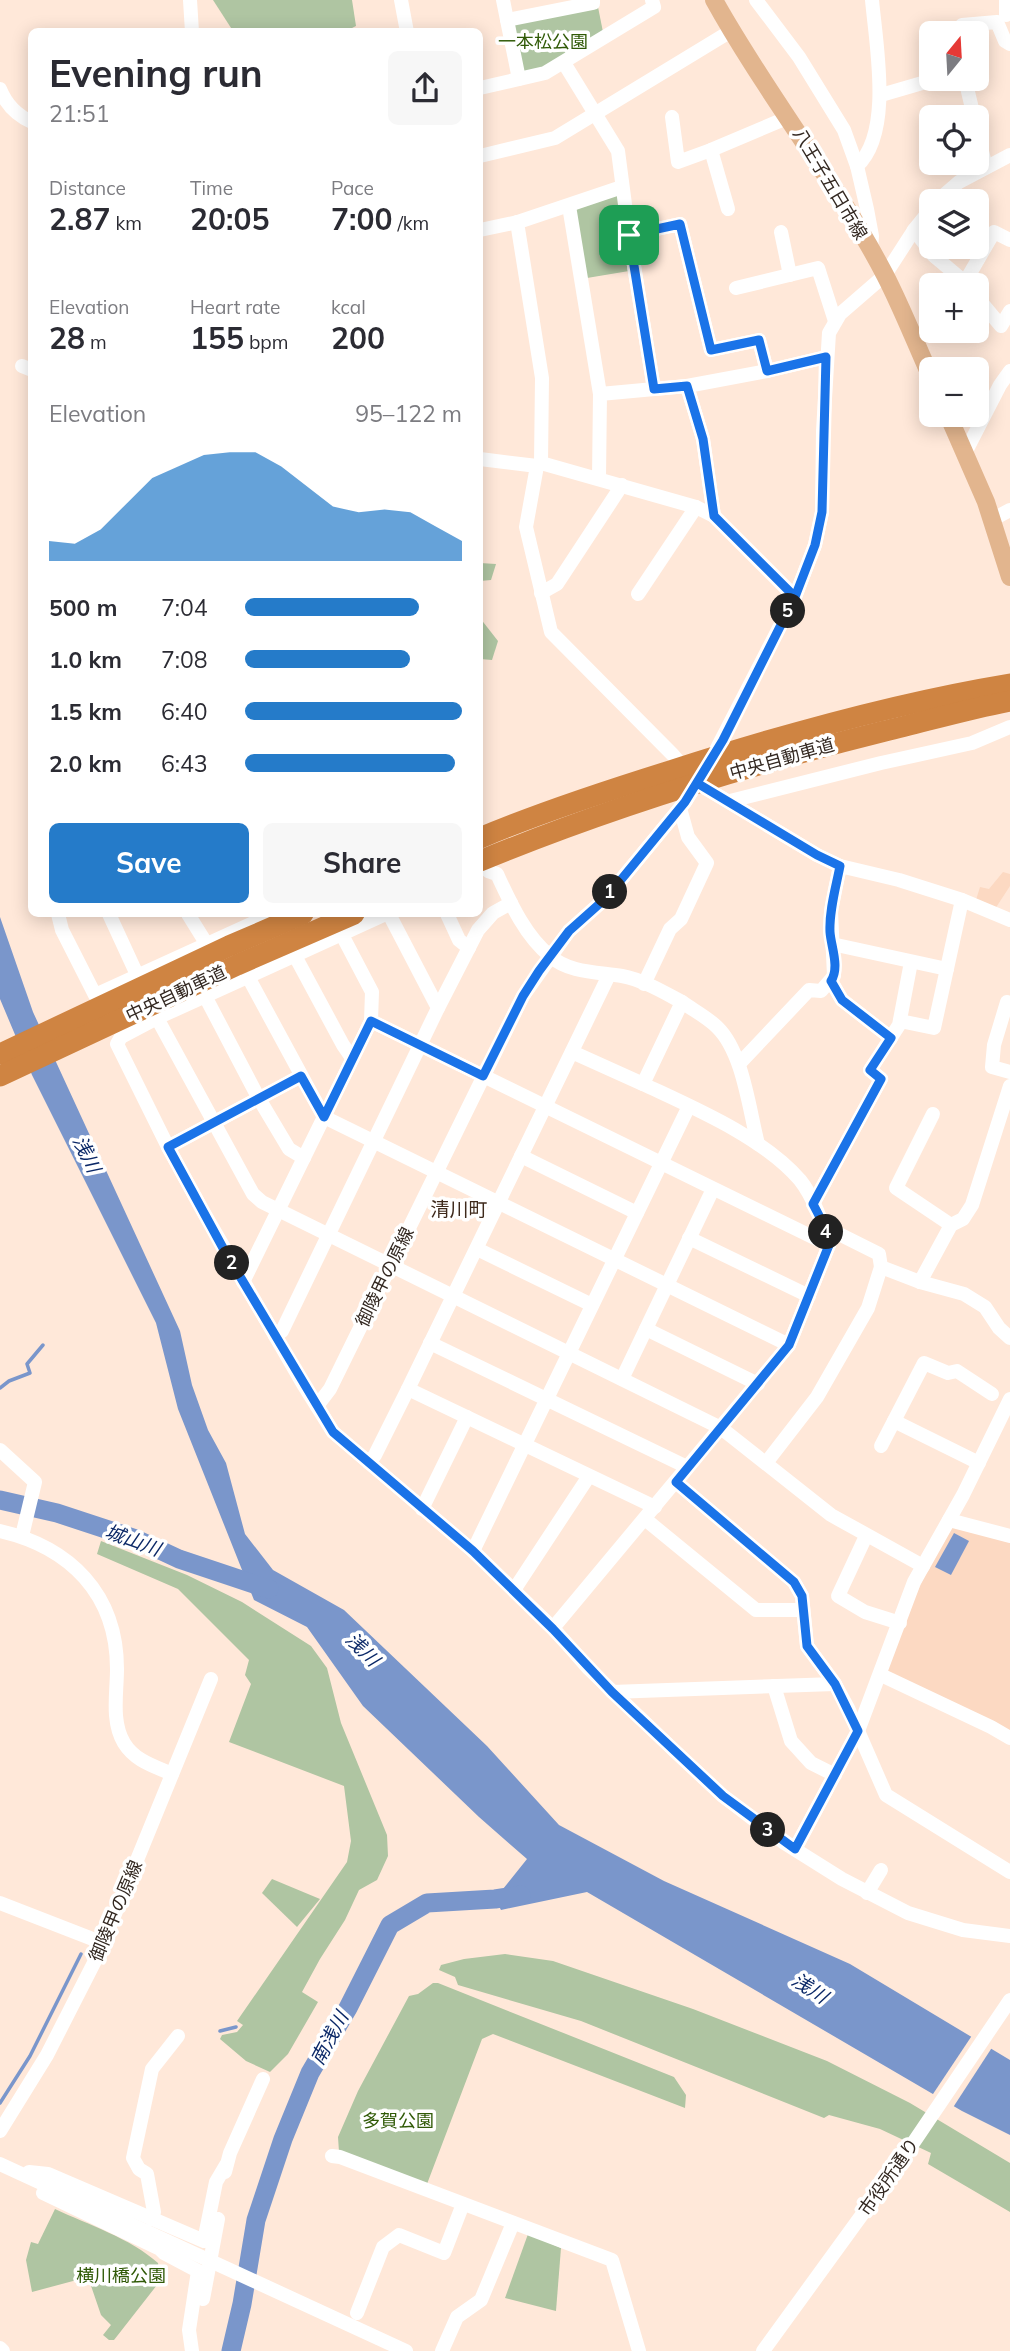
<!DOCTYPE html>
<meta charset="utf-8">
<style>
body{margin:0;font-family:Mulish,"Noto Sans JP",sans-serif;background:#f7f7f7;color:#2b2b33;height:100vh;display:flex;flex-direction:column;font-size:26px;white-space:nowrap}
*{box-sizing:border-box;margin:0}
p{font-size:23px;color:#7c7c81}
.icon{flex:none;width:38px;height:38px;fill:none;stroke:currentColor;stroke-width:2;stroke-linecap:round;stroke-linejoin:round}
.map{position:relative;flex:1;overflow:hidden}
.side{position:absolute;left:28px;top:28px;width:455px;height:889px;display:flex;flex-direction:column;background:#fff;border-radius:10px;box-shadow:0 4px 18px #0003}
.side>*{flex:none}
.needle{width:46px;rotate:18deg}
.tools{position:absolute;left:919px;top:21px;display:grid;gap:14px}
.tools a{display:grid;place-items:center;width:70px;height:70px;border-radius:10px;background:#fff;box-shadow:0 4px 18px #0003;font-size:35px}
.pin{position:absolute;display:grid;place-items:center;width:60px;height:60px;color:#fff;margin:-30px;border-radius:14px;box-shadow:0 4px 10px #0006}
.km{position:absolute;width:35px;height:35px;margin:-18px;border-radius:50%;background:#222;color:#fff;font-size:19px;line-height:35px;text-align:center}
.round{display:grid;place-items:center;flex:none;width:74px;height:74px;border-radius:10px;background:#f7f7f7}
.summary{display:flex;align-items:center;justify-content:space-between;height:119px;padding:0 21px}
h1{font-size:38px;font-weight:700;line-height:52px}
.metrics{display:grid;grid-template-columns:repeat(3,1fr);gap:10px;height:119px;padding:7px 21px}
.metrics div{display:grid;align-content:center}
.metrics b{font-size:30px;font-weight:700}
.metrics small{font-size:19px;font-weight:400}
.metrics p{font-size:19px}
.chart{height:196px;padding:14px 21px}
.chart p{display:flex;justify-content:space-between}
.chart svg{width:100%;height:126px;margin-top:7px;fill:#257bc9;opacity:.7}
.action{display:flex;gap:14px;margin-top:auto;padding:14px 21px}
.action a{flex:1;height:80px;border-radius:10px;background:#257bc9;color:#fff;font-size:28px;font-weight:700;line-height:80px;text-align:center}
.action a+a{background:#f7f7f7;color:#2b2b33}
ul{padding:0 21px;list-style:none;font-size:23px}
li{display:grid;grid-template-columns:112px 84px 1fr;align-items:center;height:52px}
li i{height:18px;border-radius:9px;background:#257bc9}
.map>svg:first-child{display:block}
.built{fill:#fcd9c2}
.green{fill:#afc5a2}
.water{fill:#7a96cb}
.pier{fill:#ffe8d9}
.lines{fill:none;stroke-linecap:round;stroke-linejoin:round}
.stream{stroke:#7a96cb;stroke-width:3.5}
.river{stroke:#7a96cb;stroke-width:19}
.minor{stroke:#fff;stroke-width:14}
.major{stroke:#e2b58e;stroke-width:18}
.highway{stroke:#cf8442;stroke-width:21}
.route-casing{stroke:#fff;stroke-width:14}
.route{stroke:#1a73e8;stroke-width:9}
.labels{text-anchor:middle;stroke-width:7;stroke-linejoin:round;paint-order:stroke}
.park-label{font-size:18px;fill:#305a07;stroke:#fff}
.street-label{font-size:18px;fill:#332821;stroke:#fff}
.water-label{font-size:19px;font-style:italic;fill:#0b2867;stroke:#fff}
.neighbourhood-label{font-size:19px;fill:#3e291b;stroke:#fff}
</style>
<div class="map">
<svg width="1010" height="2351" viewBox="0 0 1010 2351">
<rect width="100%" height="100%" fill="#ffe8d9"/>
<g class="built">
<polygon points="1003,872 1010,874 1010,886 995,909 976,900 980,887 989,889"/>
<polygon points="949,1520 1010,1536 1010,1738 881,1675"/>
</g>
<g class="green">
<polygon points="213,0 352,0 356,26 344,32 233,31"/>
<polygon points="598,7 604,37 519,79 507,20"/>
<polygon points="622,187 635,270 581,279 569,206"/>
<polygon points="480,563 496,564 491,580 480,581"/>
<polygon points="480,618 498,641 492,660 480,659"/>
<polygon points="101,1541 187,1575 242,1602 311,1646 327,1668 341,1723 387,1835 388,1856 377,1880 359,1890 345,1920 320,1959 302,1992 318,2002 288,2054 270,2072 246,2061 220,2039 222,2035 237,2032 243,2025 237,2021 347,1862 351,1841 344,1786 229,1742 251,1684 245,1675 249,1660 178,1589 97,1554"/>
<polygon points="272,1879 320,1899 297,1927 262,1893"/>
<polygon points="505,1954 553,1961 693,2009 827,2061 910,2103 1010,2163 1010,2212 928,2164 931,2153 880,2129 829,2115 824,2118 581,2021 458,1985 455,1977 439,1970 441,1965 464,1959"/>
<polygon points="433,1983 438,1983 674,2077 686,2095 685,2108 493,2034 482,2039 427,2184 339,2152 338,2137 358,2091 409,1996 418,1994"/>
<path d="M55 2209C89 2225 130 2238 158 2263L160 2277 157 2285 114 2340H109L103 2335 111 2325 101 2315 88 2277 32 2292 26 2260 31 2242 38 2244Z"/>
<polygon points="528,2234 561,2248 556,2311 505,2298"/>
</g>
<g class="water">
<polygon points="0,917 33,1012 180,1331 192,1385 208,1430 226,1463 245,1534 273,1570 344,1610 487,1746 559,1825 664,1881 850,1964 1010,2060 1010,2135 962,2111 587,1892 501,1910 495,1899 527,1859 479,1817 363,1706 307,1627 254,1600 178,1409 156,1323 32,1075 0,999"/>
<polygon points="954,1533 969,1541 951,1575 935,1567"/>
</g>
<polygon class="pier" points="973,2034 993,2046 952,2109 931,2097"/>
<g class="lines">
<g class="stream">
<polyline points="0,1388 9,1381 30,1373 27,1364 43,1345"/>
<polyline points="220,2031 236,2027"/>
<polyline points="0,2103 30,2056 81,1954"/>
</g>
<g class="river">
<polyline points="0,1500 57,1513 136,1539 179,1559 269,1589"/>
<polyline points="231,2351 242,2304 256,2220 283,2139 310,2073 348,2008 390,1925 427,1903 495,1899 521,1895"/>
</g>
<g class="minor">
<polyline points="190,0 192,32"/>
<polyline points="401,0 407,32"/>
<polyline points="503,0 507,20"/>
<polyline points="756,0 799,57 844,130 857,166 867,209 872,236 871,251"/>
<polyline points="1006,0 1006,15"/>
<polyline points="962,33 962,25 997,22 1005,41 1010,44"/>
<polyline points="564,63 618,151 629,235 654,389"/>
<polyline points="519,79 507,20 593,3 593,0"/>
<polyline points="965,79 974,117"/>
<polyline points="480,88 545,73 654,7 652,0"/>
<path d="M0 89C6 104 16 115 32 122"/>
<polyline points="881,95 936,79"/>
<polyline points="672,117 678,162 711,150 789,117"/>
<polyline points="976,128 986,167"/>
<polyline points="711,150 728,209"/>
<polyline points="480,156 555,138 731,31"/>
<path d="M857 166C893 133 876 45 872 0"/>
<polyline points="937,201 959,182 1010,155"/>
<polyline points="569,206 600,394"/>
<polyline points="517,222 542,378 541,463"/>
<polyline points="480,230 518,222 622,187"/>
<polyline points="914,230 934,256 965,282"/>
<polyline points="781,232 790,275"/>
<polyline points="629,235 680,224 711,350 759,340 767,371"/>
<polyline points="967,285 965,282 994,232 1010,240"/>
<polyline points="736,288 818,268 835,321"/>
<polyline points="976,296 1001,326 1010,311"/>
<polyline points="22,366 32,370"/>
<polyline points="687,386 703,439 714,516"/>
<polyline points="965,453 1000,385 1010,371"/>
<polyline points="480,459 537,466 541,463 696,507 714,516 795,597"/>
<polyline points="537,466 526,527 551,632 673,755 697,783 817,855 840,866 899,880 962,900 1010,920"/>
<polyline points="599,478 600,394 687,386 767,371 826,357"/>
<polyline points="993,519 1010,510"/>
<polyline points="541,593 557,584 622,485"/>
<polyline points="638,594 696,507"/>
<polyline points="711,760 795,597 815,545 822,512 823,431 829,333 840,314 885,275 914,230 931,209"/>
<polyline points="730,801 881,763 972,743 1010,727"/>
<path d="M480 853 488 871 497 874C510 902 525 936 550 956 569 973 598 972 622 976 643 980 663 992 682 1002L643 1084C694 1108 763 1137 800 1180 813 1196 824 1226 829 1245L789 1345 553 1628"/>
<polyline points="58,914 62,930 95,995 273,914"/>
<polyline points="109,914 157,1018 253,1194 262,1202 721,1428 831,1515 923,1566"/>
<polyline points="188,914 206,943"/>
<polyline points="386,914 157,1018 121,1037 117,1044 168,1147 204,1213 303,1384 333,1432 473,1551 553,1628 588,1668 681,1757 723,1796 783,1842 842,1879 908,1913 963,1930 1010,1936"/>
<polyline points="447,914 459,940 469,948"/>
<polyline points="832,944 947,969"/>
<polyline points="294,954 343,1045 352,1058"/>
<polyline points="247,975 324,1117 789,1345"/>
<polyline points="831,981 842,1000 891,1038"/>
<polyline points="644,984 670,929 681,919 707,863 688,837 680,808"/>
<polyline points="205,996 258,1097 289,1149 304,1158"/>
<path d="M682 1002C693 1010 707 1017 717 1027 743 1052 749 1109 758 1144"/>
<polyline points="1007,1002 994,1045 992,1067 1010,1072"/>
<polyline points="438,1008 478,930 493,913 511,903"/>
<polyline points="371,1021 829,1245"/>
<polyline points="900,1021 934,1028 962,900"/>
<polyline points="572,1052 643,1084"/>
<polyline points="739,1064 809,990 821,991 834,976 831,911 840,866"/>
<polyline points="933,1114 896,1188 951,1225"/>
<polyline points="168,1147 301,1076"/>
<polyline points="521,1156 637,1213"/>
<polyline points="813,1204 881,1079 870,1070 899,1025 911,962"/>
<polyline points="825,1227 879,1254 881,1267 920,1282 964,1294 985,1307 999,1328 1010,1338"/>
<polyline points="689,1238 809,1296"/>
<polyline points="477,1249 592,1305"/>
<polyline points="243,1282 371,1021 372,992 341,933"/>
<polyline points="920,1282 951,1225 963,1219 972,1205 1010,1086"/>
<polyline points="646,1329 758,1384"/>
<polyline points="275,1336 282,1331 438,1008 389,914"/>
<polyline points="430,1343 687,1467"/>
<polyline points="622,1379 713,1189"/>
<polyline points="408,1389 655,1507"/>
<polyline points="317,1406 330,1389 523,996 569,931 606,898 685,802 697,783"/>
<polyline points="894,1421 979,1463"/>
<polyline points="881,1446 924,1363 948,1373 957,1371 992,1394"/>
<polyline points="0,1450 35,1482 22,1536"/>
<polyline points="369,1463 375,1455 408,1389 609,975"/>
<polyline points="766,1463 817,1397 868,1308 881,1267"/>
<polyline points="676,1482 794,1582 802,1596 807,1646 835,1684 848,1708 886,1795 1010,1872"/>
<polyline points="422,1509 467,1417"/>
<polyline points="645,1519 756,1610 802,1610"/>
<polyline points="949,1520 1010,1536"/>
<path d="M0 1531C70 1547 117 1594 117 1669 117 1693 111 1721 124 1743 135 1761 154 1766 172 1774"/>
<polyline points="866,1536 838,1596 865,1612 900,1623"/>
<polyline points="473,1551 689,1106"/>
<polyline points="514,1590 589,1476"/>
<polyline points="881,1675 991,1727 1010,1738"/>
<polyline points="774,1686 791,1741 811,1763 835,1775"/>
<polyline points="612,1692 835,1684"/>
<polyline points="795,1849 858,1731 914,1582 963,1495 1010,1399"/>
<polyline points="867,1893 881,1870"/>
<polyline points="0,1903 103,1943"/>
<polyline points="0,2131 47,2055 99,1953 211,1679"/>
<polyline points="332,2156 340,2157 612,2260 639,2351"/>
<polyline points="0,2164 406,2351"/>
<polyline points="29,2172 48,2174 204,2241 216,2182 226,2165"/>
<polyline points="225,2172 230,2153 263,2079"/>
<polyline points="43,2193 160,2249 164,2253 198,2271 189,2330 192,2351"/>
<polyline points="151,2219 154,2212 147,2174 139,2169 133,2158 152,2069 178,2036"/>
<polyline points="203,2299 218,2219"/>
<polyline points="357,2313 383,2247 399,2235 444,2253 463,2204"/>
<polyline points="0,2348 3,2351"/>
<polyline points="442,2351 457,2317 481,2300 513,2223"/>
<polyline points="763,2351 901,2161 1010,2000"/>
</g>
<g class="major">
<path d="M714 0C766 94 835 179 885 275 902 308 916 344 931 377"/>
<polyline points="948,415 986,502 1010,577"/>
</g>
<g class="highway">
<path d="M480 838C541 812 606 791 670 771 781 735 895 703 1010 684"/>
<path d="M480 861C611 807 748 765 885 731 927 721 968 709 1010 701"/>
<polyline points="0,1054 229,946 303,914"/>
<polyline points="0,1076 237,965 354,914"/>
</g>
</g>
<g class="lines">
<defs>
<path id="route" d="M629 235 654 389 687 386 703 439 714 516 795 597 723 740 685 802 606 898 569 931 539 971 523 996 483 1076 371 1021 324 1117 301 1076 168 1147 223 1248 333 1432 473 1551 553 1629 612 1692 723 1796 795 1849 858 1731 835 1684 807 1646 802 1596 794 1582 676 1482 789 1345 829 1245 825 1227 813 1204 881 1079 870 1070 891 1038 842 1000 831 981C840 967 831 947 830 932 829 910 836 887 840 866L817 855 697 783 723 740 795 597 815 545 822 512 826 357 767 371 759 340 711 350 680 224 629 235"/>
</defs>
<use href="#route" class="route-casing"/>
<use href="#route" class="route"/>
</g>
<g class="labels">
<g class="park-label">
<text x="543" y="48">一本松公園</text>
<text x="398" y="2127">多賀公園</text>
<text x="121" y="2282">横川橋公園</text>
</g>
<g class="street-label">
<text transform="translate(830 184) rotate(59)" y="6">八王子五日市線</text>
<text transform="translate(782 759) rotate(-16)" y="6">中央自動車道</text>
<text transform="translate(176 994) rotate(-25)" y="6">中央自動車道</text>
<text transform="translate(385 1277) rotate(-64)" y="6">御陵甲の原線</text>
<text transform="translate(116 1911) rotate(-67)" y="6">御陵甲の原線</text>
<text transform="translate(889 2177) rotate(-55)" y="6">市役所通り</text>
</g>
<g class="water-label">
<text transform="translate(87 1154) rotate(64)" y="7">浅川</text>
<text transform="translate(133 1540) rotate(20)" y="7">城山川</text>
<text transform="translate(363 1649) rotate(45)" y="7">浅川</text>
<text transform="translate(810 1988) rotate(33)" y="7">浅川</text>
<text transform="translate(329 2038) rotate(-62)" y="7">南浅川</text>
</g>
<g class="neighbourhood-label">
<text x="459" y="1216">清川町</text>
</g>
</g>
</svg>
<div class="tools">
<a><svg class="needle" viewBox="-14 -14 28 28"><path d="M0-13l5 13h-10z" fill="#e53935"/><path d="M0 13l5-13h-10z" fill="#7c7c81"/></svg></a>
<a><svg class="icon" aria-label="locate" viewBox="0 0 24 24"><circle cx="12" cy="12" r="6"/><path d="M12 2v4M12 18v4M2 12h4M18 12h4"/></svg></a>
<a><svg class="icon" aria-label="layers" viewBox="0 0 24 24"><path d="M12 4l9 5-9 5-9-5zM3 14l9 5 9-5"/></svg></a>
<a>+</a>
<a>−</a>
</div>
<div class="pin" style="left:629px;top:235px;background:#1e9e55"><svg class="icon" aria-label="arrive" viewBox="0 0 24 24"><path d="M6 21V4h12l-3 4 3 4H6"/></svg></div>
<b class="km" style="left:610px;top:892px">1</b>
<b class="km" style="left:232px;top:1263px">2</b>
<b class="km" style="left:768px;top:1830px">3</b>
<b class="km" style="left:826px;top:1232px">4</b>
<b class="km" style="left:788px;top:611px">5</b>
<section class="side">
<div class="summary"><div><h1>Evening run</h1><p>21:51</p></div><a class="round"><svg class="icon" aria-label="share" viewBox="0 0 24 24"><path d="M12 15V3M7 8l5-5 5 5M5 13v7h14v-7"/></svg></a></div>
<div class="metrics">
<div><p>Distance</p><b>2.87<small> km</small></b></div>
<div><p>Time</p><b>20:05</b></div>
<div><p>Pace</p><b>7:00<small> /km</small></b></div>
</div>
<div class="metrics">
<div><p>Elevation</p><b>28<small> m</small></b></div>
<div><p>Heart rate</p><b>155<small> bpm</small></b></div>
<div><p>kcal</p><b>200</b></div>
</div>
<div class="chart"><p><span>Elevation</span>95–122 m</p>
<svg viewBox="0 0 160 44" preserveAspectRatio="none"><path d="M0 44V37L10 38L20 33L30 24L40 15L50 11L60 7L70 6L80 6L90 11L100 18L110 25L120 27L130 26L140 27L150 32L160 37V44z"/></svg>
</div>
<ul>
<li><b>500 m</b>7:04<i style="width:80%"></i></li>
<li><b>1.0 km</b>7:08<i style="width:76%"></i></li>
<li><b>1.5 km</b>6:40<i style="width:100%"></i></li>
<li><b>2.0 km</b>6:43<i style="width:97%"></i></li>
</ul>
<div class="action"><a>Save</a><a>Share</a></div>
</section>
</div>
